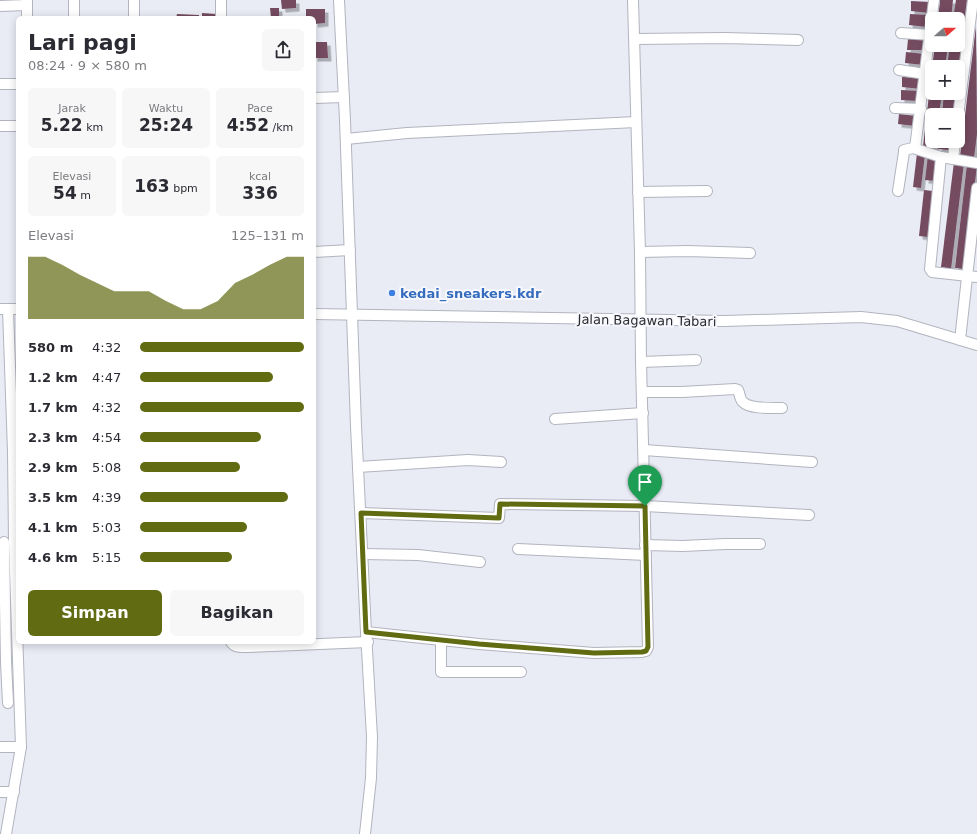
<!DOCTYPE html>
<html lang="id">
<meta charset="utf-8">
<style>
body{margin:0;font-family:"DejaVu Sans",sans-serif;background:#f7f7f7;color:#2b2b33;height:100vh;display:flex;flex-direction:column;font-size:15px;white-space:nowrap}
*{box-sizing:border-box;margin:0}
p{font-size:13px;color:#7c7c81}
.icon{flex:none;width:22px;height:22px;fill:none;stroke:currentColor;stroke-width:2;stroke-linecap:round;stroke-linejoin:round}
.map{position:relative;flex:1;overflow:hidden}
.sheet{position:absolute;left:16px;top:16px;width:300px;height:628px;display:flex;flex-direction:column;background:#fff;border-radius:6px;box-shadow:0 2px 10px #0003}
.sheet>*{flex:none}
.needle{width:26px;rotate:70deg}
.fabs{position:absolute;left:925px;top:12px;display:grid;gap:8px}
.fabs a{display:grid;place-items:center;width:40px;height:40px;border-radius:6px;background:#fff;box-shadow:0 2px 10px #0003;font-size:20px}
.pin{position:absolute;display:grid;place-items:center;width:34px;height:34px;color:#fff;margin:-41px -17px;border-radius:50% 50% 50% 0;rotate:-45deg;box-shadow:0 0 4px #0007}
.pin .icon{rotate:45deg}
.round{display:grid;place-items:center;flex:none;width:42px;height:42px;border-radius:6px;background:#f7f7f7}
.head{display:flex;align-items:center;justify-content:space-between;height:68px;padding:0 12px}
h1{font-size:22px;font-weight:800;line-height:30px}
.metrics{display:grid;grid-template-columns:repeat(3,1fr);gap:6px;height:68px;padding:4px 12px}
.metrics div{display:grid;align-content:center;border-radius:6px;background:#f7f7f7;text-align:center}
.metrics b{font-size:17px;font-weight:800}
.metrics small{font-size:11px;font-weight:400}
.metrics p{font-size:11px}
.chart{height:112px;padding:8px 12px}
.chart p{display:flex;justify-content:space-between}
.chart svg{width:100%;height:72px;margin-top:4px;fill:#606b12;opacity:.7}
.action{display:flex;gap:8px;margin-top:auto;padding:8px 12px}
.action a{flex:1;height:46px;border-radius:6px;background:#606b12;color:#fff;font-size:16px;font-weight:800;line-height:46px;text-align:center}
.action a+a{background:#f7f7f7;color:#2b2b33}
ul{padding:0 12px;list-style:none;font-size:13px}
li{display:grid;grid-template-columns:64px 48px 1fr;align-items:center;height:30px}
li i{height:10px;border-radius:5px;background:#606b12}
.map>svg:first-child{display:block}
.building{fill:#744c60;filter:url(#shadow)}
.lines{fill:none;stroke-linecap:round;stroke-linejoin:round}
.minor-casing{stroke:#b2b4be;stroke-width:12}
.minor{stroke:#fff;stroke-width:10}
.route-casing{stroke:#fff;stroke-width:8}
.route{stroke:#606b12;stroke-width:5}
.shop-dot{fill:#3f7fe0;stroke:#f7f8fe;stroke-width:1.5}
.labels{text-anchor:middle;stroke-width:4;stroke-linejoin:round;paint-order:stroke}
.shop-label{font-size:13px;font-weight:bold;fill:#366cbe;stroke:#f7f8fe;text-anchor:start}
.street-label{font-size:13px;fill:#2b2b2f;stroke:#f7f8fe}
</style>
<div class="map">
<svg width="977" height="834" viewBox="0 0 977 834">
<defs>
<filter id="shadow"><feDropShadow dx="3.5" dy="3.5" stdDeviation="0" flood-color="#0004"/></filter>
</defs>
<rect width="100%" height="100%" fill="#e9ebf5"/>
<g class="building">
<polygon points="281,0 296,0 296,8 282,9"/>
<polygon points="940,0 953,0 951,19 938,19"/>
<polygon points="956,0 967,0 960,64 959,67 947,67 950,45 958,45 958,19 953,19"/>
<polygon points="911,1 930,2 929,13 911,11"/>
<polygon points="270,8 279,8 279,18 271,18"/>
<polygon points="306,9 325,9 325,23 314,24 314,18 306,18"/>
<polygon points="202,13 216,14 216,18 202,18"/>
<polygon points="177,14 199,15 199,18 176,18"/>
<polygon points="910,14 929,15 927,27 909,25"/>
<polygon points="976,26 977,134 974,158 960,156"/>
<polygon points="908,39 926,39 925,50 907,50"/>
<polygon points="314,42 327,42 328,58 314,58"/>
<polygon points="935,45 948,45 945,67 932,67"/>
<polygon points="906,52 925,54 924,65 905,63"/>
<polygon points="902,77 922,78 921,89 902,87"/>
<polygon points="931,77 932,93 942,93 939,115 932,115 932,141 936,141 935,148 923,147"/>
<polygon points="901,90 920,91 919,101 901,100"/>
<polygon points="944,93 956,93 953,115 942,115"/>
<polygon points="899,114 917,116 916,126 898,124"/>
<polygon points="939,141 950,141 949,150 938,149"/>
<polygon points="917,153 925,154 921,188 913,187"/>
<polygon points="928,155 938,156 935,181 925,180"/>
<polygon points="954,162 964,163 951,269 941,267"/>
<polygon points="967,164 977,165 965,269 955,268"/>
<polygon points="924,190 933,191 928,237 919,236"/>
</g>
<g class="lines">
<defs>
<g id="minor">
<polyline points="27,0 27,18"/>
<polyline points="74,0 74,18"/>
<polyline points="134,0 134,18"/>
<polyline points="339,0 345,120 356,426 366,632 479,644 594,653 642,652 646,651 648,647 641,362 640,252 633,0"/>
<polyline points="0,6 27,5"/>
<polyline points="221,18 221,0"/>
<polyline points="901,33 930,35"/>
<polyline points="635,39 724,38 798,40"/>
<polyline points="899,70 925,74"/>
<polyline points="0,84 18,84"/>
<polyline points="314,98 344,97"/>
<polyline points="895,108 921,109"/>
<polyline points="958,116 973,0"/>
<polyline points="0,126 18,126"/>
<polyline points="346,139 407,133 636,122"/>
<polyline points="915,148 934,0"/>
<polyline points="941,157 930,269 932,272 977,277"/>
<polyline points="953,159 955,141"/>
<polyline points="898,191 904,152 904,150 913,148 941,157 977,163"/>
<polyline points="638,192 707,191"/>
<polyline points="314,252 350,250"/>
<polyline points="640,252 688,251 750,253"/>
<polyline points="0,309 18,309"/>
<polyline points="314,314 725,321 861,317 897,321 977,345"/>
<polyline points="960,340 977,188"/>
<polyline points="641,362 696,360"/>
<path d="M642 392H682L735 389 738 390C740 394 740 400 743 402 749 409 772 408 782 408"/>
<polyline points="555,419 643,413"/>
<polyline points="644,450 812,462"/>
<polyline points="358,467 468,460 501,462"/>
<polyline points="361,513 499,518 500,504 645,506 809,515"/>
<polyline points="4,542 6,662 8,703"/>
<polyline points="645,545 683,546 725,544 760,544"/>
<polyline points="518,549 646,555"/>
<polyline points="363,554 418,555 480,562"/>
<polyline points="441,640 441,672 521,672"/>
<path d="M231 642C235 648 240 647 247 647L368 642"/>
<polyline points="0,747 21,747"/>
<polyline points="0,792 14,792"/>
<polyline points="6,834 21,747 14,542 13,452 8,309"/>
<polyline points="365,834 371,778 372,737 366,632"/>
</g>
</defs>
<use href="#minor" class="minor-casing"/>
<use href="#minor" class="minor"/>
</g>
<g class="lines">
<defs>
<polygon id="route" points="500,504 645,506 648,647 646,651 642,652 594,653 479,644 366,632 361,513 499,518"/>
</defs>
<use href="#route" class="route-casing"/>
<use href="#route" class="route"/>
</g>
<circle class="shop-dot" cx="392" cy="293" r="4"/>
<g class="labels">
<g class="shop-label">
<text x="400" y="298">kedai_sneakers.kdr</text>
</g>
<g class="street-label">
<text transform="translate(647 320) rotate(1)" y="5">Jalan Bagawan Tabari</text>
</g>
</g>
</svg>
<div class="fabs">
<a><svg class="needle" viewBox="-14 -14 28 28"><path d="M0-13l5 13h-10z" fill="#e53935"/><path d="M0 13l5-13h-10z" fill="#7c7c81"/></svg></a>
<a>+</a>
<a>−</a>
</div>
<div class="pin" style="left:645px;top:506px;background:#1e9e55"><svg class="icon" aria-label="arrive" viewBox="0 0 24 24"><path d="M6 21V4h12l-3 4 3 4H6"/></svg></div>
<section class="sheet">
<div class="head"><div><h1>Lari pagi</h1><p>08:24 · 9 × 580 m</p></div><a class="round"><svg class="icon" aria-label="share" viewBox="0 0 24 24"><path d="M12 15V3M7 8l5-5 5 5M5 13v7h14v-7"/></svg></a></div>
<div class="metrics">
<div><p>Jarak</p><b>5.22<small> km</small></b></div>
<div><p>Waktu</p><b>25:24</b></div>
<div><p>Pace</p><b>4:52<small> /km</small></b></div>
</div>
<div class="metrics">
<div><p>Elevasi</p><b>54<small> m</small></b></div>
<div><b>163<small> bpm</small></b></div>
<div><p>kcal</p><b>336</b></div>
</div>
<div class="chart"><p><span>Elevasi</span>125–131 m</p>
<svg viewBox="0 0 160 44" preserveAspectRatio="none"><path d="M0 44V6L10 6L20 11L30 17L40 22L50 27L60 27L70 27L80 33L90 38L100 38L110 33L120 22L130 17L140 11L150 6L160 6V44z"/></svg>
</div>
<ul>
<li><b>580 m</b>4:32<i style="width:100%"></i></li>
<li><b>1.2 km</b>4:47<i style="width:81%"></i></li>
<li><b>1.7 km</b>4:32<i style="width:100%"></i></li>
<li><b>2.3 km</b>4:54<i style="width:74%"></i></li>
<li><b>2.9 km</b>5:08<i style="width:61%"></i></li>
<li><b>3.5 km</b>4:39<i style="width:90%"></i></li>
<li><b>4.1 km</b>5:03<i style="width:65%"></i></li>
<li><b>4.6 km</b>5:15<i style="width:56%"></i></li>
</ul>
<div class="action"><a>Simpan</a><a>Bagikan</a></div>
</section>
</div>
